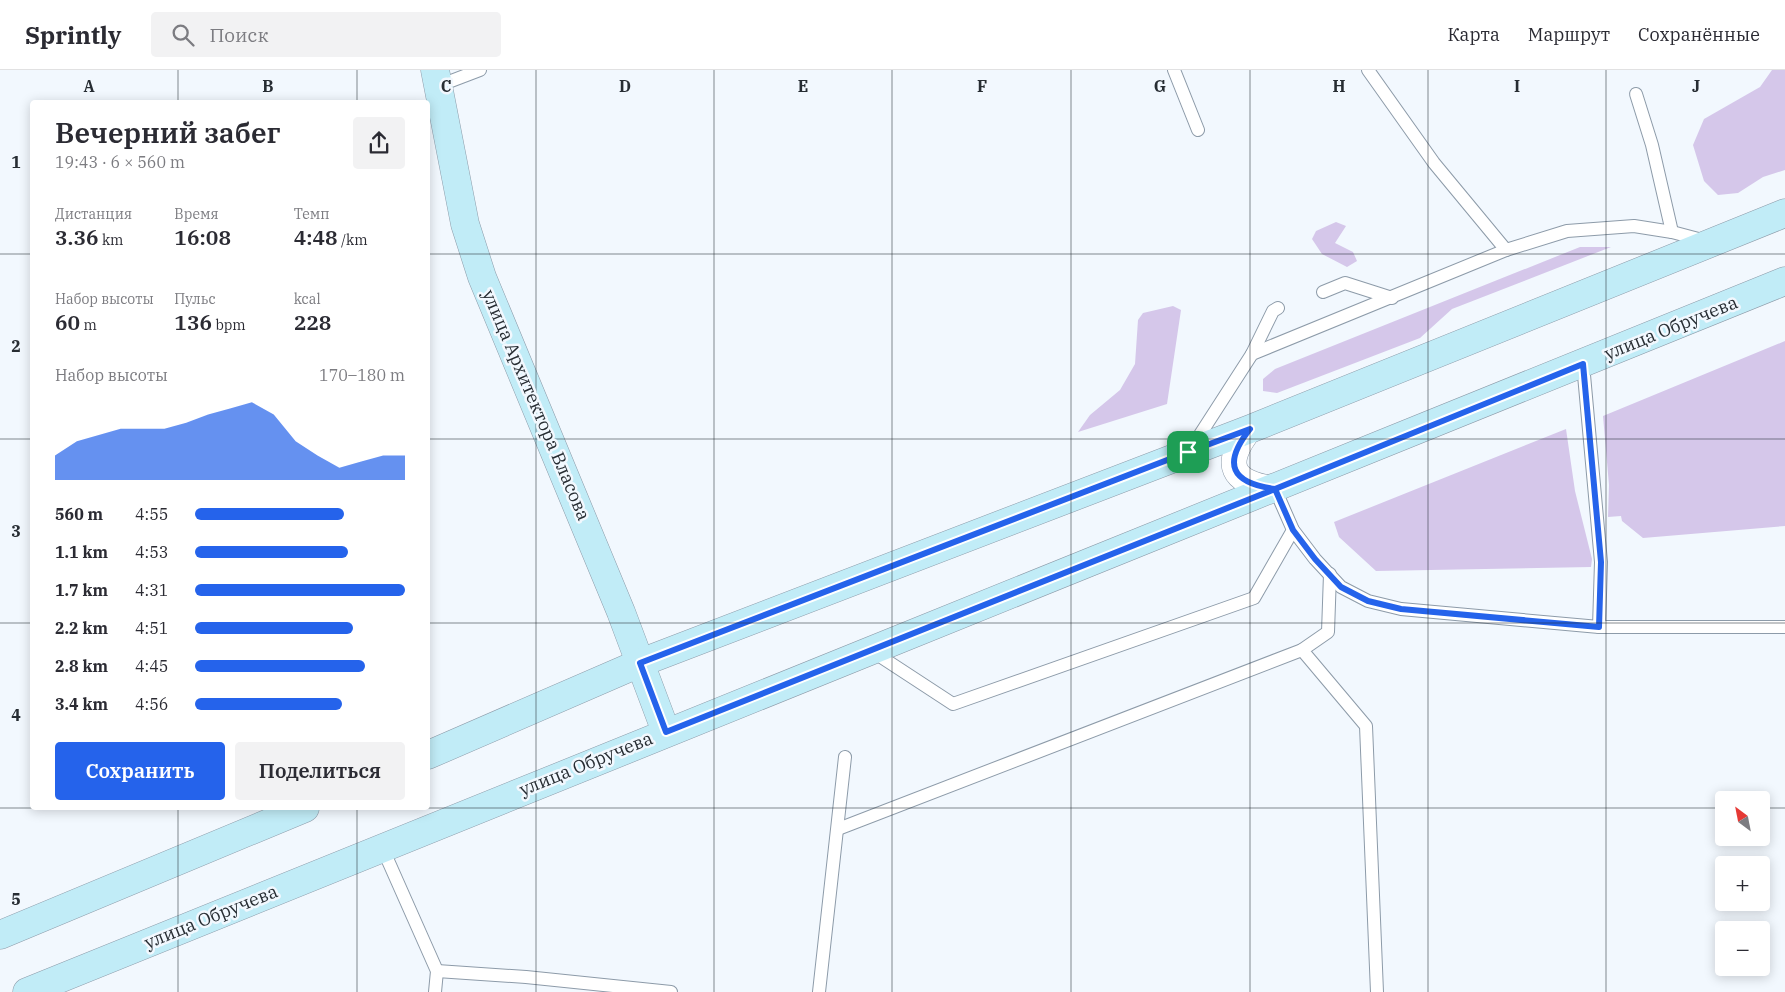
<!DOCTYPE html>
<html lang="ru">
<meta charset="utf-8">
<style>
body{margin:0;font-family:"IBM Plex Serif",serif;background:#f2f2f3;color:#2b2b33;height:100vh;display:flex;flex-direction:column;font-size:19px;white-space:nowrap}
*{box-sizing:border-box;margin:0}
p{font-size:16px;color:#7c7c81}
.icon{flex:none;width:28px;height:28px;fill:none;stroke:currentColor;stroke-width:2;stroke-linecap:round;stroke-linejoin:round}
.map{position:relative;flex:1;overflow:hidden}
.sheet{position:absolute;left:30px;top:30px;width:400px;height:710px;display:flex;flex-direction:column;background:#fff;border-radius:5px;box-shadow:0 2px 12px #0003}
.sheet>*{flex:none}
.needle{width:32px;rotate:328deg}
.controls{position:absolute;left:1715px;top:721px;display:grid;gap:10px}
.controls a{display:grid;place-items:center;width:55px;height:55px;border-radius:5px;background:#fff;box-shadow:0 2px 12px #0003;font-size:25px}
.pin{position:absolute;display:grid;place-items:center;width:42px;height:42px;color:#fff;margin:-21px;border-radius:10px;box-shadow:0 2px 8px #0006}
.round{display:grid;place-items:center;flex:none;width:52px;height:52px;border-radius:5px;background:#f2f2f3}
.overview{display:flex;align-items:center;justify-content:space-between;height:85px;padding:0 25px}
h1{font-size:28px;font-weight:600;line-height:38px}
.stats{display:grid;grid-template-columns:repeat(3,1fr);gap:8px;height:85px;padding:5px 25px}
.stats div{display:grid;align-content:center}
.stats b{font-size:21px;font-weight:600}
.stats small{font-size:14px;font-weight:400}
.stats p{font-size:14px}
.chart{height:140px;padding:10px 25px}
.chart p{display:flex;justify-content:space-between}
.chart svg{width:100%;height:90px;margin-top:5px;fill:#2563eb;opacity:.7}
.action{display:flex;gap:10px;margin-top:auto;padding:10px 25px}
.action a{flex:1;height:58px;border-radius:5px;background:#2563eb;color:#fff;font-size:20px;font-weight:600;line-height:58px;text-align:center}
.action a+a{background:#f2f2f3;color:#2b2b33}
ul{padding:0 25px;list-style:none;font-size:16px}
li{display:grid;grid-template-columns:80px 60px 1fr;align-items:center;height:38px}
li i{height:12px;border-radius:6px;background:#2563eb}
header{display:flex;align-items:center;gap:30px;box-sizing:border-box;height:70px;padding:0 25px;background:#fff;border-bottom:1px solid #e1e1e2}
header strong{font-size:24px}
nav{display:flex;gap:28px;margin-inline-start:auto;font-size:18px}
.search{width:350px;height:45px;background:#f2f2f3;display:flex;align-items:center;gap:12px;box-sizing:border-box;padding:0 18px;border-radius:5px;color:#7c7c81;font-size:19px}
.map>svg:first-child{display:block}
.green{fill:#d5c7ea}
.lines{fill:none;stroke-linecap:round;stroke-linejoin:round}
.lane-casing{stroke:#8d9ba9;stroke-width:14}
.street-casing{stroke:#8d9ba9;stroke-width:26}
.secondary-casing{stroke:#8d9ba9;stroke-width:29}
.lane{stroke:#fff;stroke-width:12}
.street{stroke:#fff;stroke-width:25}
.secondary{stroke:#c1ecf7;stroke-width:28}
.route-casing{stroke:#fff;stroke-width:10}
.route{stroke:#2563eb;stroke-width:6}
.grid{fill:none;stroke:#272d33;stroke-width:1;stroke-opacity:0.55}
.labels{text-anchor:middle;stroke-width:5;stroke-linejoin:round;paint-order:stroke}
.street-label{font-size:18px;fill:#272d33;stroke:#f2f8fe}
.grid-label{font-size:16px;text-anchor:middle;font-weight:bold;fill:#272d33;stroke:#f2f8fe;stroke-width:5;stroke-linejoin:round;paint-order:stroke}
</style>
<header>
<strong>Sprintly</strong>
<div class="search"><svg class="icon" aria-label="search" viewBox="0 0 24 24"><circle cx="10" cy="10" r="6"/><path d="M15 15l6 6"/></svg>Поиск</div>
<nav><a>Карта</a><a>Маршрут</a><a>Сохранённые</a></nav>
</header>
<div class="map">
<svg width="1785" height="922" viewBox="0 0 1785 922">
<rect width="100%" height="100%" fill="#f2f8fe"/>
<g class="green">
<polygon points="1772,0 1785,0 1785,100 1763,107 1738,123 1718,125 1704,111 1693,75 1704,49 1760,17"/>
<polygon points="1336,152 1346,156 1335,173 1353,182 1357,191 1347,197 1322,184 1312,169 1316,161"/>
<polygon points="1580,177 1611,177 1452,239 1420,268 1277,323 1263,321 1263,309 1275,299"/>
<polygon points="1173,236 1181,240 1167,334 1078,362 1090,345 1120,320 1135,294 1138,250 1143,243"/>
<polygon points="1785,271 1785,456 1643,468 1622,451 1621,446 1608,447 1609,415 1603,346"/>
<polygon points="1566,359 1575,421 1592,489 1591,497 1376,501 1339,467 1334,452"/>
</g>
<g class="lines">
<defs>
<g id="lane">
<polyline points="1174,0 1198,60"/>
<polyline points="1368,0 1434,93 1506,180"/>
<polyline points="438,16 480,0"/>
<polyline points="1636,24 1652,75 1672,162"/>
<polyline points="1323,222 1345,213 1392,228"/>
<polyline points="1252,284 1273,241 1278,238"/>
<polyline points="1583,294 1601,492 1599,557"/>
<polyline points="1192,377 1252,284 1506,180 1567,161 1634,156 1672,162 1706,171"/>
<polyline points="1275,419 1293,460 1315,489 1341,517 1368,531 1401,539 1599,557 1785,557"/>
<polyline points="1330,504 1328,562 1302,580 1366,656 1377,922"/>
<polyline points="872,581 953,634 1254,528 1293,460"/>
<polyline points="838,759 1302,580"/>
<polyline points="382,777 437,901 435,922"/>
<polyline points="437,901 526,907 671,922"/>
<polyline points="819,922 845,687"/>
</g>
<path id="street" d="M1250 359C1222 394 1231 413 1275 419"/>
<g id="secondary">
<polyline points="435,0 465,154 482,207 621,542 666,662"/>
<polyline points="428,685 640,593 1250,359 1785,143"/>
<polyline points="0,865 305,738"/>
<path d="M27 922C612 682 1200 450 1785 211"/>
</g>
</defs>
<use href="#lane" class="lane-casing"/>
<use href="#street" class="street-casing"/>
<use href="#secondary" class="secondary-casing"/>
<use href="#lane" class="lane"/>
<use href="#street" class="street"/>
<use href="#secondary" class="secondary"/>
</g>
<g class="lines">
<defs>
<path id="route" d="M1188 382 640 593 666 662 1275 419 1293 460 1315 489 1341 517 1368 531 1401 539 1599 557 1601 492 1583 294 1275 419C1231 413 1222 394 1250 359L1188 382"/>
</defs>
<use href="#route" class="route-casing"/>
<use href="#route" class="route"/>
</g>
<path class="grid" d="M178 0V32M357 0V32M536 0V922M714 0V922M892 0V922M1071 0V922M1250 0V922M1428 0V922M1606 0V922M0 184H32M428 184H1785M0 369H32M428 369H1785M0 553H32M428 553H1785M0 738H1724M178 738V922M357 738V922M1761 738H1785"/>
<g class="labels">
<g class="street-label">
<text transform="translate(1671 258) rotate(-22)" y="6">улица Обручева</text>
<text transform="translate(536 335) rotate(67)" y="6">улица Архитектора Власова</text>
<text transform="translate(586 694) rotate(-22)" y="6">улица Обручева</text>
<text transform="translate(211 847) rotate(-22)" y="6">улица Обручева</text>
</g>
</g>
<g class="grid-label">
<text x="89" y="22">A</text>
<text x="268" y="22">B</text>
<text x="446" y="22">C</text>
<text x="625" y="22">D</text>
<text x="803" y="22">E</text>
<text x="982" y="22">F</text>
<text x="1160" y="22">G</text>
<text x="1339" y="22">H</text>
<text x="1517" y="22">I</text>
<text x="1696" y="22">J</text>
<text x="16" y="98">1</text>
<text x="16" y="282">2</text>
<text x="16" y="467">3</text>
<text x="16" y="651">4</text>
<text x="16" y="835">5</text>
</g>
</svg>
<div class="controls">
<a><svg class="needle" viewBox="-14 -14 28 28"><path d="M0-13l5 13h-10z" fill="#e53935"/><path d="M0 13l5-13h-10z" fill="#7c7c81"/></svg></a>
<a>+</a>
<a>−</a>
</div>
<div class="pin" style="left:1188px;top:382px;background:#1e9e55"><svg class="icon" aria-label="arrive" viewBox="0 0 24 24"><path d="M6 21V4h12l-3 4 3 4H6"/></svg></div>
<section class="sheet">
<div class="overview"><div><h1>Вечерний забег</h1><p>19:43 · 6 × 560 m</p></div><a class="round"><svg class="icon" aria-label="share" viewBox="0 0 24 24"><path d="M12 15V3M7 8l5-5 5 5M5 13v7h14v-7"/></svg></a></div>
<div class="stats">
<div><p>Дистанция</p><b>3.36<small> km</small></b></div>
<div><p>Время</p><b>16:08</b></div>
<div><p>Темп</p><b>4:48<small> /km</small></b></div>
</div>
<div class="stats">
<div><p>Набор высоты</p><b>60<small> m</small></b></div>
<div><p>Пульс</p><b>136<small> bpm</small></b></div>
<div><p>kcal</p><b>228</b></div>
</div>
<div class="chart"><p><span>Набор высоты</span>170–180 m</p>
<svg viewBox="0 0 160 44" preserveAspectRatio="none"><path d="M0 44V32L10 25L20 22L30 19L40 19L50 19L60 16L70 12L80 9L90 6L100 12L110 25L120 32L130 38L140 35L150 32L160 32V44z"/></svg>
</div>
<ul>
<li><b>560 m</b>4:55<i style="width:71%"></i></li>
<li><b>1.1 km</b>4:53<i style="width:73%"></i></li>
<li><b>1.7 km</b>4:31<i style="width:100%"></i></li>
<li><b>2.2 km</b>4:51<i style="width:75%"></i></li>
<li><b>2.8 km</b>4:45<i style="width:81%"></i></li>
<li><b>3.4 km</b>4:56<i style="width:70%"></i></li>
</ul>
<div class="action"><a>Сохранить</a><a>Поделиться</a></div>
</section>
</div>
